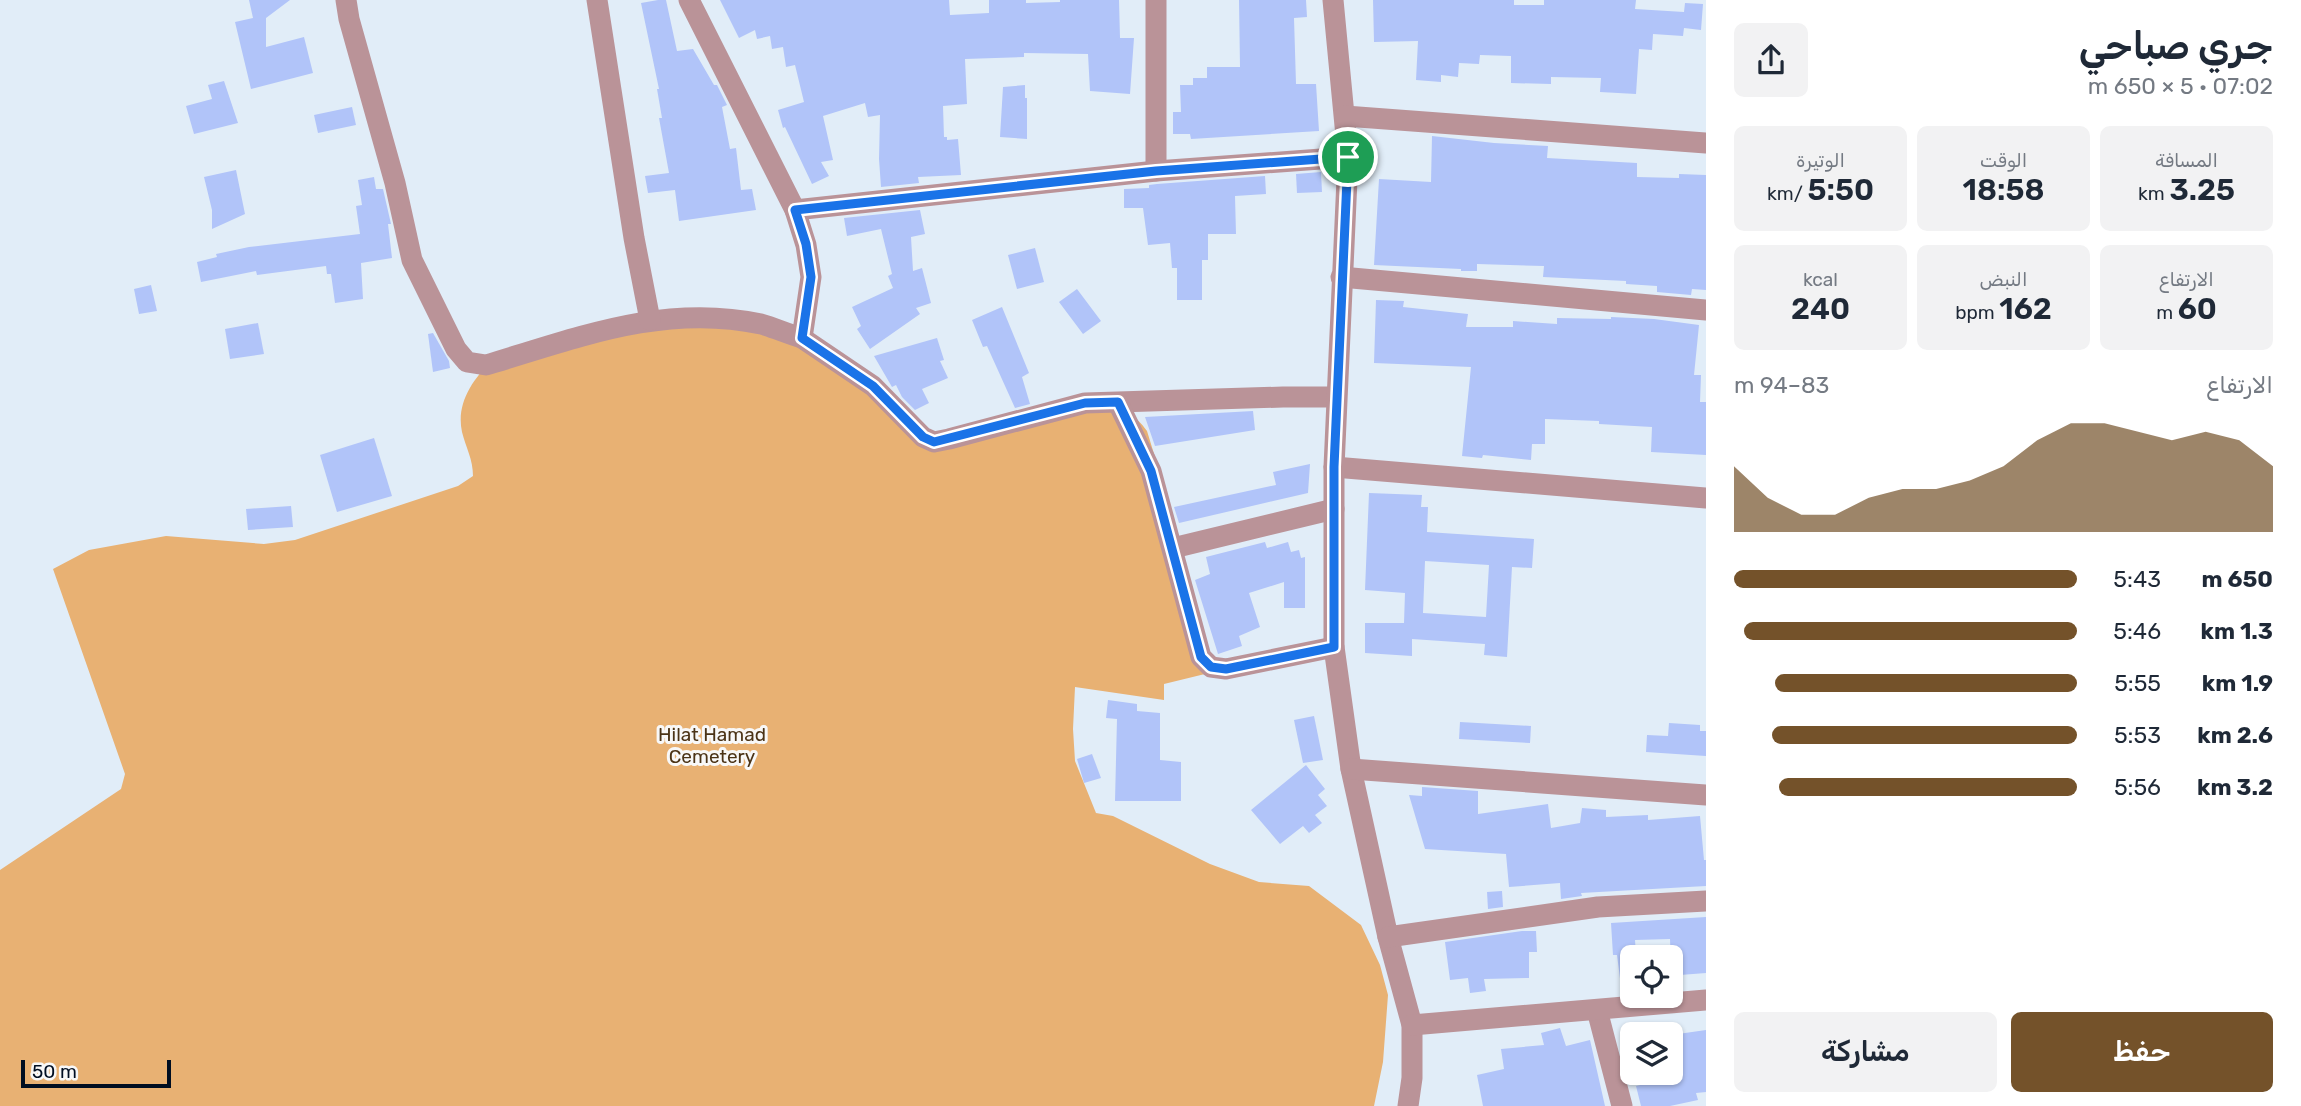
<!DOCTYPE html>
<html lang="ar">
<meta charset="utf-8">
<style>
body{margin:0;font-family:Rubik,Cairo,sans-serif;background:#f2f2f3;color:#1f2937;direction:rtl;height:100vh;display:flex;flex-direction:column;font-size:26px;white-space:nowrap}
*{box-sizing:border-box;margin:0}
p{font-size:23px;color:#747a83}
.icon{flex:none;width:38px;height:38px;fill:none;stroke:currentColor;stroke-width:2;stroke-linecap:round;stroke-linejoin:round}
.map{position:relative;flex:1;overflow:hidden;direction:ltr}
.side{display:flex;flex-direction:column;background:#fff;width:595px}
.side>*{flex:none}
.tools{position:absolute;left:1620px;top:945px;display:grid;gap:14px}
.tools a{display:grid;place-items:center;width:63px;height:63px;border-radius:10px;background:#fff;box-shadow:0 2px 5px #0004;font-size:35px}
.scale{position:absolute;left:21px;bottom:18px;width:150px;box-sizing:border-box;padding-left:7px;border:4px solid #000e21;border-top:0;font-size:19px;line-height:24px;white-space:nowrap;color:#000e21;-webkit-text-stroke:5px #f8f8f8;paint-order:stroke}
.pin{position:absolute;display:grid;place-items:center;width:60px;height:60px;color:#fff;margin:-30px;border:4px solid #fff;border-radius:50%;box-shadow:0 2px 7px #0007}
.round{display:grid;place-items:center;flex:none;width:74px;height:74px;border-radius:10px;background:#f2f2f3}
.summary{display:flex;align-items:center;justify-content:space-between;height:119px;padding:0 28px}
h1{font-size:38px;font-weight:600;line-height:52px}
.figures{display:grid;grid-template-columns:repeat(3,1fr);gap:10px;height:119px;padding:7px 28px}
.figures div{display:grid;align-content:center;border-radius:10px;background:#f2f2f3;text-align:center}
.figures b{font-size:30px;font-weight:600}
.figures small{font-size:19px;font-weight:400}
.figures p{font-size:19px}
.chart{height:196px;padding:14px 28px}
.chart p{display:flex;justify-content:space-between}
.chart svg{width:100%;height:126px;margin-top:7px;fill:#74522a;opacity:.7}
.button{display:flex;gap:14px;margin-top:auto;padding:14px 28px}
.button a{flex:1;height:80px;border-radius:10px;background:#74522a;color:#fff;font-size:28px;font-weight:600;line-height:80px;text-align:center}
.button a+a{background:#f2f2f3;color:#1f2937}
ul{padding:0 28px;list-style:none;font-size:23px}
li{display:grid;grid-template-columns:112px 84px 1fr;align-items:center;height:52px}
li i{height:18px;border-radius:9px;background:#74522a}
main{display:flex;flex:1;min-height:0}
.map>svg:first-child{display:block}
.green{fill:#e8b173}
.building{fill:#b1c4f9;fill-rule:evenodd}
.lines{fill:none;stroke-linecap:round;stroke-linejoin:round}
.minor{stroke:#ba9398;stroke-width:21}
.route-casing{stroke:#fff;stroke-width:14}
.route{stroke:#1a73e8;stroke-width:9}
.labels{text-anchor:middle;stroke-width:6;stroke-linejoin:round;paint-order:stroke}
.park-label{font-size:19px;fill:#4b3316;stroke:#f8f8f8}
</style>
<main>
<section class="side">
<div class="summary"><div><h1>جري صباحي</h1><p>07:02 · 5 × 650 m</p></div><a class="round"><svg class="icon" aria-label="share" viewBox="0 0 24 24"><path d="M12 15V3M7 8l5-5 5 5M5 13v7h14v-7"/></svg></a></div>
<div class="figures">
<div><p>المسافة</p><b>3.25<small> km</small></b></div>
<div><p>الوقت</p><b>18:58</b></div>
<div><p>الوتيرة</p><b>5:50<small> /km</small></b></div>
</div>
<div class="figures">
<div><p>الارتفاع</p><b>60<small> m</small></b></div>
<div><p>النبض</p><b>162<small> bpm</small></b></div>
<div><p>kcal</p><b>240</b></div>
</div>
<div class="chart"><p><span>الارتفاع</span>83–94 m</p>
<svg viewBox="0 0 160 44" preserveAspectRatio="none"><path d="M0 44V21L10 32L20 38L30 38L40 32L50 29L60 29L70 26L80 21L90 12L100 6L110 6L120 9L130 12L140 9L150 12L160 21V44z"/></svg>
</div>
<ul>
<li><b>650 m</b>5:43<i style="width:100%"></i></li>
<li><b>1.3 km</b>5:46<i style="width:97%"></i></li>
<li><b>1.9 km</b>5:55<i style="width:88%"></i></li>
<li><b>2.6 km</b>5:53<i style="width:89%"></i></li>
<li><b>3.2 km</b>5:56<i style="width:87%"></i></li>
</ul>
<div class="button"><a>حفظ</a><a>مشاركة</a></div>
</section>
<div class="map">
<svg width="1706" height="1106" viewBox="0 0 1706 1106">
<rect width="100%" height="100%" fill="#e1edf8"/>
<path class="green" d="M661 315 805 338 933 452 1107 405C1125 411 1136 415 1147 431L1174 519 1209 673 1164 684V700L1075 687 1073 729 1075 761 1096 813 1113 816 1210 864 1259 882 1309 886 1361 925 1380 965 1388 995 1383 1062 1374 1106H0V870L121 789 125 774 53 569 89 550 166 536 264 544 295 540 458 486 473 476C473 459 466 448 462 432 456 404 472 380 491 362Z"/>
<g class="building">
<polygon points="249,0 290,0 266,18 266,47 304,37 313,73 251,89 235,22 253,18"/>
<polygon points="658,0 666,0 677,51 693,49 714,85 717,85 727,105 722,107 730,149 736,148 741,190 752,189 756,210 679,221 675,190 648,193 645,176 669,173 659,118 662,118 657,89 659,89 641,3"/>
<polygon points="720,0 949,0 950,15 989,13 989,0 1026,0 1026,3 1060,2 1060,0 1119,0 1120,38 1134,38 1130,94 1090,91 1088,54 1024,53 1024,57 965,59 967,104 943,106 944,137 947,137 947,140 958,139 961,175 918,177 919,183 881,187 879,159 880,115 868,117 865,103 823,116 833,160 821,162 829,176 812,184 785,127 783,128 778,110 804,102 795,65 786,67 783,47 772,49 770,36 757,39 755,30 739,38"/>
<polygon points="1239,0 1306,0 1307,17 1294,18 1296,84 1316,84 1319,131 1191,139 1190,134 1173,134 1173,112 1181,112 1180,85 1193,85 1193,78 1207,78 1207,67 1240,67"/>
<polygon points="1373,0 1514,0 1514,5 1544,5 1544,0 1636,0 1635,9 1684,12 1685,3 1703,4 1701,30 1684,28 1683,36 1653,34 1652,50 1639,49 1636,94 1600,92 1601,78 1551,77 1551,84 1511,83 1511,56 1480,55 1479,64 1459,63 1458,77 1441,75 1441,82 1416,80 1418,41 1374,42"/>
<polygon points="224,81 238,123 194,134 186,106 212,99 208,85"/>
<polygon points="1025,85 1025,98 1027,98 1027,139 1000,137 1003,87"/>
<polygon points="352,107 356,125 318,133 314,115"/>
<polygon points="1432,136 1494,143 1548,146 1547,158 1637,163 1637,177 1679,178 1679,174 1706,175 1706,290 1692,289 1691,295 1657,292 1657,286 1626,284 1626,281 1543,277 1544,266 1477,264 1477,271 1461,271 1461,269 1374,265 1379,179 1431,182"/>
<polygon points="236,170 245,214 212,229 212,210 204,177"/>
<polygon points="1321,172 1322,192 1297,193 1296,174"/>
<polygon points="1265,176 1266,194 1235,196 1236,234 1208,234 1208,260 1202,260 1202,300 1177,300 1177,268 1172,268 1170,243 1148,245 1143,208 1124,208 1124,189 1149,188 1149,185 1157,184"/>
<polygon points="374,177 376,189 383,189 391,224 388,224 392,258 361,263 363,299 335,303 331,274 327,274 326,266 257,275 256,271 201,282 197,262 217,257 216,254 249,247 360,234 356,206 362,205 358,180"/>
<polygon points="920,210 925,234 911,237 913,271 922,268 931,303 916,308 920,314 870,349 857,329 861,326 852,307 893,288 888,276 892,274 881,229 847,236 844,218"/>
<polygon points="1035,248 1044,282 1017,289 1008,255"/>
<polygon points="151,285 157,311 139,314 134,289"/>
<polygon points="1077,289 1101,321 1083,334 1059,302"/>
<polygon points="1376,300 1404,301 1403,307 1468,314 1466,327 1513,327 1513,321 1557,324 1557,318 1611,319 1611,317 1654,319 1699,325 1694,375 1701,375 1700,402 1706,402 1706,455 1651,452 1652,427 1599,424 1599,421 1545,419 1545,444 1532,444 1531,460 1483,455 1482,458 1462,456 1471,367 1374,363"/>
<polygon points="1002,307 1029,373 1022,377 1030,404 1015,408 987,346 983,347 972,320"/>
<polygon points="258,323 264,354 230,359 225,329"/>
<polygon points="433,333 449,361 450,368 433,372 428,334"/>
<polygon points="937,338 944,360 940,361 948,378 922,389 929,403 915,410 902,397 896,385 892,387 874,356"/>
<polygon points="1253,411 1255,430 1155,446 1145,417"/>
<polygon points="374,438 392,496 337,512 320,455"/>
<polygon points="1310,464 1308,493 1179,523 1174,507 1276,485 1273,472"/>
<path d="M1369 493 1422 495 1421 507H1428L1427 532 1534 539 1532 568 1512 567 1507 657 1484 655 1485 644 1412 639V656L1365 653V623H1404L1405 593 1365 590ZM1425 561 1489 565 1486 617 1423 613Z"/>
<polygon points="291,506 293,527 248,530 246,509"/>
<polygon points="1265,542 1267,548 1288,542 1291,552 1299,550 1301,558 1305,557 1305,608 1284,608 1284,582 1249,593 1260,627 1239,636 1242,646 1218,654 1195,580 1210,574 1206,557"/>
<polygon points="1108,700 1137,704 1137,711 1160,713 1160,760 1181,762 1181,801 1115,801 1117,719 1106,718"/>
<polygon points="1314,716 1323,760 1303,763 1294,720"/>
<polygon points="1460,722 1531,726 1530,743 1459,739"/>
<polygon points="1669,723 1700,725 1700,731 1706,731 1706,756 1646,752 1647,735 1668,736"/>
<polygon points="1092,754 1101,778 1084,783 1077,759"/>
<polygon points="1306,765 1325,789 1318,795 1327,806 1315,815 1322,823 1309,833 1303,826 1280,844 1251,810"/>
<polygon points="1422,787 1478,791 1478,814 1548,804 1551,828 1580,823 1582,808 1606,810 1606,817 1648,815 1648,820 1700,816 1704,860 1706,860 1706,886 1581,893 1582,896 1561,899 1560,883 1509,887 1506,854 1425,849 1409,795 1422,796"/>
<polygon points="1502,891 1503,907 1488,909 1487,892"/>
<polygon points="1706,917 1706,973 1680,975 1679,965 1671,965 1670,939 1635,940 1636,954 1633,954 1633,993 1622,994 1617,955 1613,955 1611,923"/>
<polygon points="1522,931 1536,931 1537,952 1529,952 1529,978 1484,979 1486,991 1470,993 1468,978 1450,980 1445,942"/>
<polygon points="1560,1028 1566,1046 1590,1040 1605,1106 1483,1106 1477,1075 1504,1069 1501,1049 1544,1045 1541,1033"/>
<polygon points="1706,1030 1706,1092 1696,1093 1698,1100 1670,1106 1641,1106 1636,1086 1671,1078 1671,1035"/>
</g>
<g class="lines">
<g class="minor">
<path d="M346 0 349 19 395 183 412 260 456 349 467 362 486 365C577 338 664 303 761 324 775 328 788 334 802 338"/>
<polyline points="597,0 634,238 650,320"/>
<polyline points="689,0 795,210 806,245 811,277 802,338 873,386 923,437 934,442 949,439 1085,403 1283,397 1336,397"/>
<polyline points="1156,0 1156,171"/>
<polyline points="1333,0 1348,157 1334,467 1334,647 1351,769 1388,937 1412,1025 1412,1078 1408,1106"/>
<polyline points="1345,116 1706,143"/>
<polyline points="795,210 1156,171 1348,157"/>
<polyline points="1341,277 1706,310"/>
<polyline points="1118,403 1151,471 1201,657 1211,667 1226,669 1334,647"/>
<polyline points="1334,467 1706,498"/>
<polyline points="1173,548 1334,509"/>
<polyline points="1351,769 1706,795"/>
<polyline points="1388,937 1598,907 1706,901"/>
<polyline points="1597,1010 1622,1106"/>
<polyline points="1412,1025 1706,1000"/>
</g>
</g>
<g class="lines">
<defs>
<polygon id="route" points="1348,157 1334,467 1334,647 1226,669 1211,667 1201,657 1151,471 1118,402 1085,403 934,442 923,437 873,386 802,338 811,277 806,244 795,210 1156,171"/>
</defs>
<use href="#route" class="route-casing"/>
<use href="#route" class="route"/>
</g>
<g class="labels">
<g class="park-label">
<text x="712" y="741">Hilat Hamad<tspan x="712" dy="22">Cemetery</tspan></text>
</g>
</g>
</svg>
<div class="tools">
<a><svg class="icon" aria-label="locate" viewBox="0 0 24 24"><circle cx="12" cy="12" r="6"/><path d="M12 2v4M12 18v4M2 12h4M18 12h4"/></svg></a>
<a><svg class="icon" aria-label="layers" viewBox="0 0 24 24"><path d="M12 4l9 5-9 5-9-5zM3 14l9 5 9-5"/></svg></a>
</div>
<div class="scale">50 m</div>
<div class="pin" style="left:1348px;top:157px;background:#1e9e55"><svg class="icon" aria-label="arrive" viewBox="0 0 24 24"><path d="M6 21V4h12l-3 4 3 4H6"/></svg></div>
</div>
</main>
